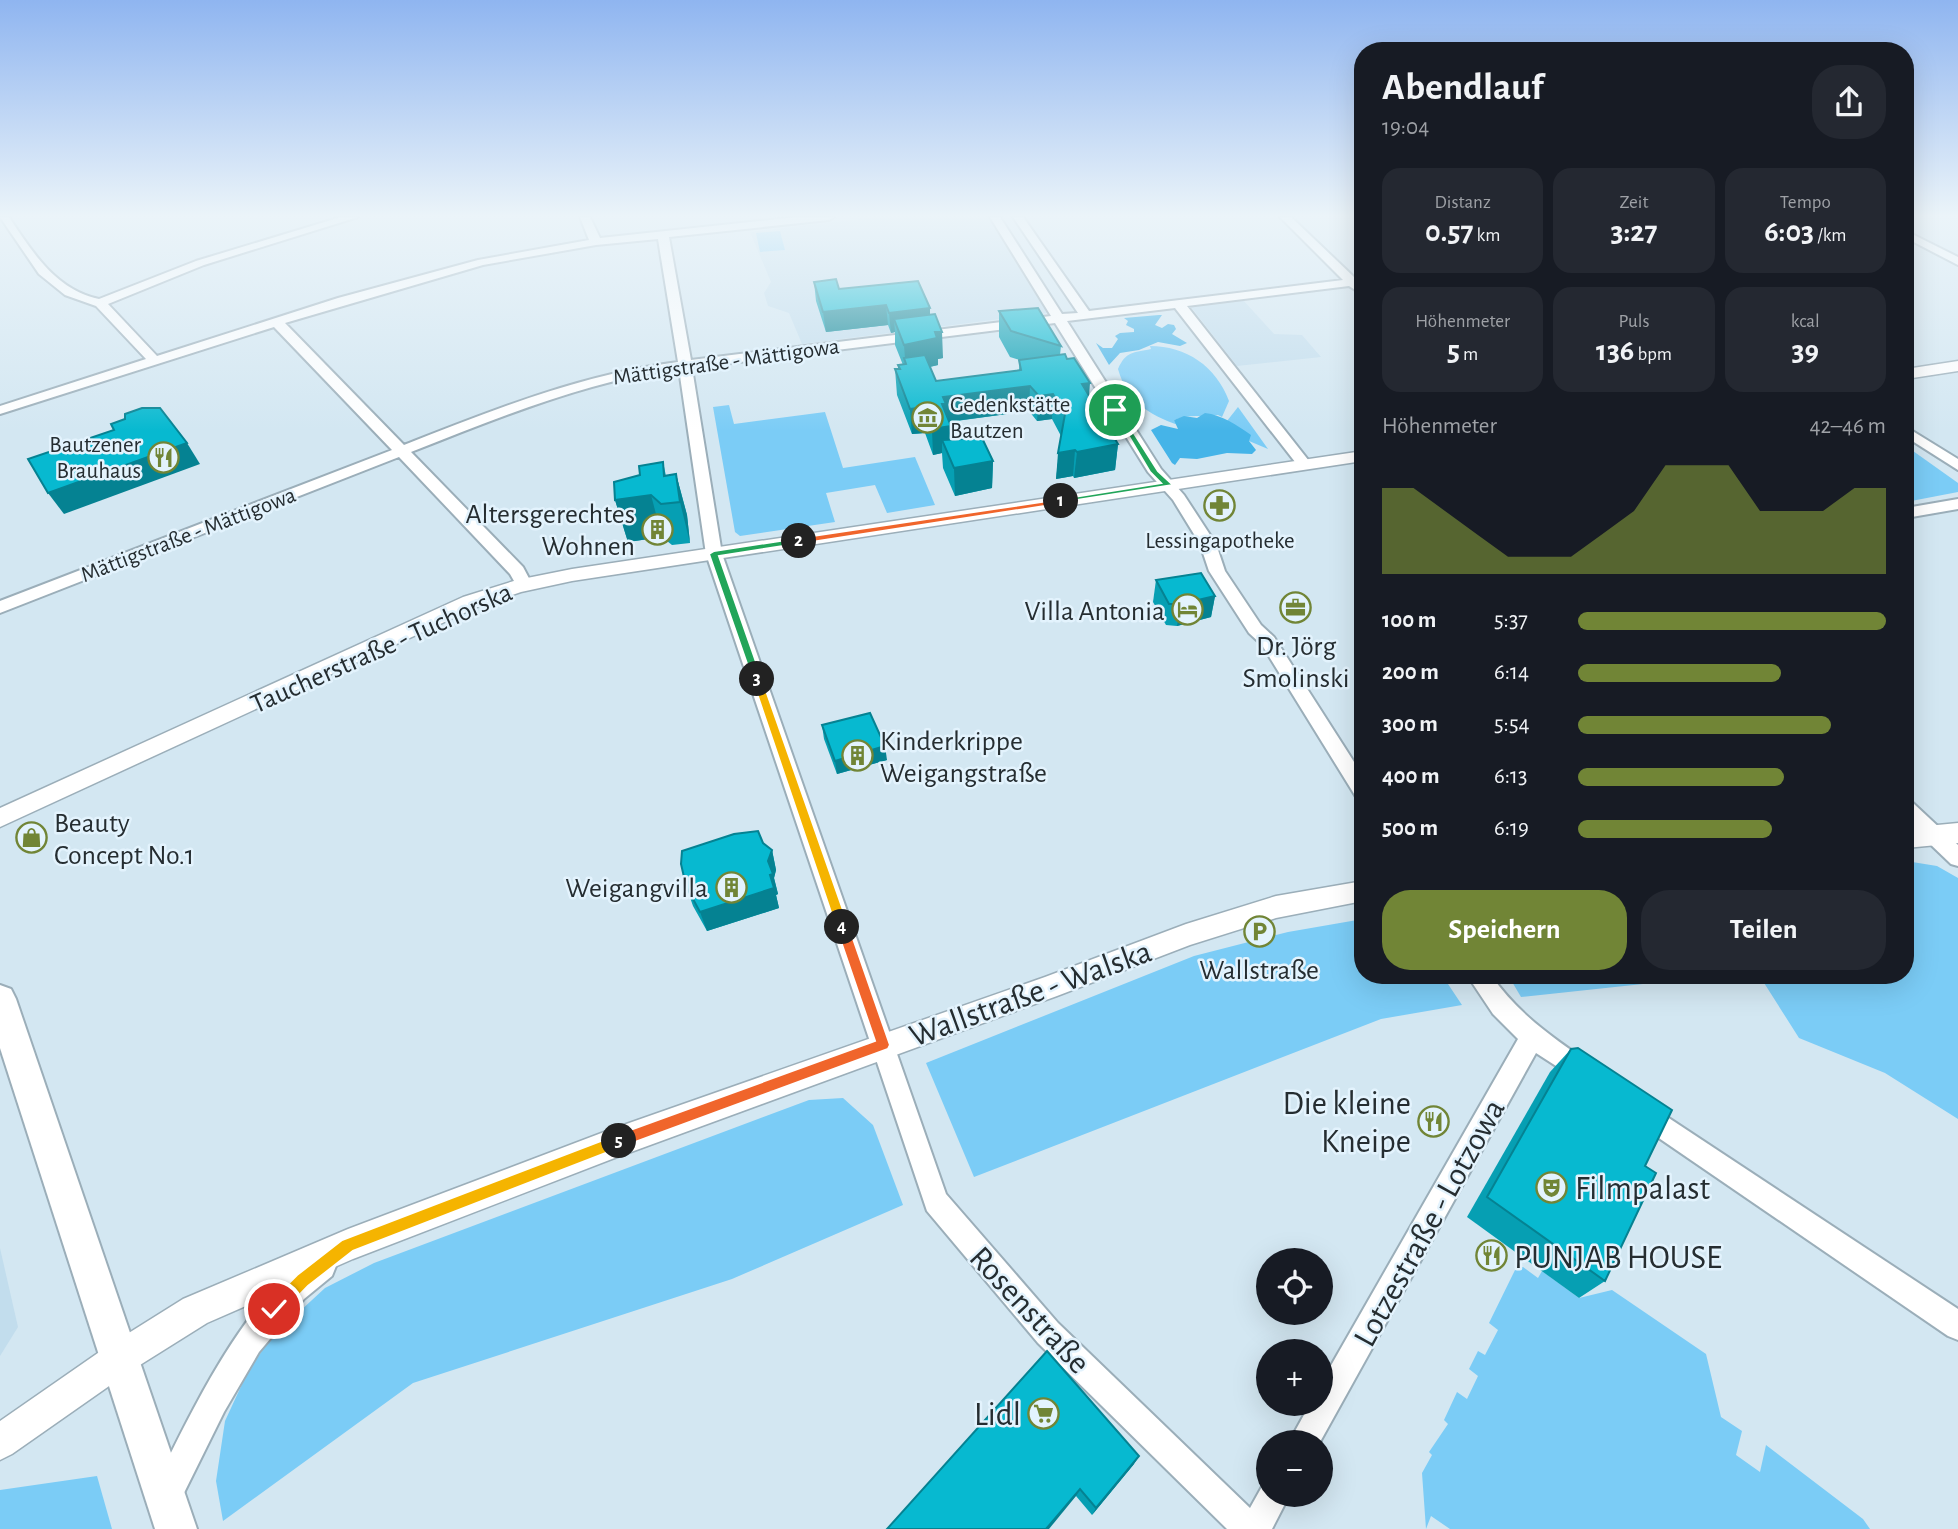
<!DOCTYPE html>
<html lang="de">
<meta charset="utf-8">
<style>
body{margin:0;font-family:"Alegreya Sans",sans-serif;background:#242831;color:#f1f3f6;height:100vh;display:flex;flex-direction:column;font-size:26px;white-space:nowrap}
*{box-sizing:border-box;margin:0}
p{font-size:23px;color:#9ea1a6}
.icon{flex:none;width:38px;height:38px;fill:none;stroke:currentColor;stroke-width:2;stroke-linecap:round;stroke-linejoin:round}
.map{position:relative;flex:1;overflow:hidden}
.drawer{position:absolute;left:1354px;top:42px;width:560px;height:942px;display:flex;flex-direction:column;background:#171b24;border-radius:28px;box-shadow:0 7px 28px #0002}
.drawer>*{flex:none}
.tools{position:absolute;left:1256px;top:1248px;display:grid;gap:14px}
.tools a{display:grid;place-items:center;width:77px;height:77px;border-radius:50%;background:#171b24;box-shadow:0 7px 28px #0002;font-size:35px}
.pin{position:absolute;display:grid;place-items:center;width:60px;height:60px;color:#fff;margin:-30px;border:4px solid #fff;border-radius:50%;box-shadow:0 2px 7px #0007}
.km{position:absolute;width:35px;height:35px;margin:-18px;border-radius:50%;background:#222;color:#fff;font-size:19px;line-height:35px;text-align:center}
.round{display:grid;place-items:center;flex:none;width:74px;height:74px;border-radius:28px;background:#242831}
.overview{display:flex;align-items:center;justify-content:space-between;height:119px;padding:0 28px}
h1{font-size:38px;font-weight:700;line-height:52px}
.metrics{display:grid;grid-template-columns:repeat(3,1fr);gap:10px;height:119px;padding:7px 28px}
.metrics div{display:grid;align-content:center;border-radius:18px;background:#242831;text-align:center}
.metrics b{font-size:30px;font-weight:700}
.metrics small{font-size:19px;font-weight:400}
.metrics p{font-size:19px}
.chart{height:196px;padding:14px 28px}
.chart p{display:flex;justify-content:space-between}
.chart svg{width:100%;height:126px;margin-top:7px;fill:#718536;opacity:.7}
.cta{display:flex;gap:14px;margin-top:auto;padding:14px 28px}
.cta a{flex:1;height:80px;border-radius:28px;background:#718536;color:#fff;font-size:28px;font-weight:700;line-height:80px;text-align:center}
.cta a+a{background:#242831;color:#f1f3f6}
ul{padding:0 28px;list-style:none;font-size:23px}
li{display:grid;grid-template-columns:112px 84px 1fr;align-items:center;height:52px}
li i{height:18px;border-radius:9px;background:#718536}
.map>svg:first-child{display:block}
.built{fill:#c2dded}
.green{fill:#7bccf6}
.forest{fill:#45b4e8}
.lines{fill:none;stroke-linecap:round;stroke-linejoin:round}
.minor-casing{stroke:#9baeb9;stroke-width:4}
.tertiary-casing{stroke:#9baeb9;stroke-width:3}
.secondary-casing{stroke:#9baeb9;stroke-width:4}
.minor{fill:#fff;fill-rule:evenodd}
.tertiary{fill:#fff;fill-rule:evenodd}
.secondary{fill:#fff;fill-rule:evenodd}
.wall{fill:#069fb3}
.shaded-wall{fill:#058292}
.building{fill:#07b9d0;stroke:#058292;stroke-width:2}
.split-1{fill:#22a559;stroke:#fff;stroke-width:2}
.split-2{fill:#f0652b;stroke:#fff;stroke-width:2}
.split-3{fill:#22a559;stroke:#fff;stroke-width:2}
.split-4{fill:#f5b400;stroke:#fff;stroke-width:2}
.split-5{fill:#f0652b;stroke:#fff;stroke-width:2}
.split-6{fill:#f5b400;stroke:#fff;stroke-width:2}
.labels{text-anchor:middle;stroke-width:5;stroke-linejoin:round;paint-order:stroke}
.far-street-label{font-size:23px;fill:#252d31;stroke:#e3f3fd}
.far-poi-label{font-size:23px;fill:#252d31;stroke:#e3f3fd;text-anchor:start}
.poi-label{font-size:28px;fill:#252d31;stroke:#e3f3fd;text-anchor:end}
.street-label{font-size:28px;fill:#252d31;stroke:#e3f3fd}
.near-street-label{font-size:33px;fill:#252d31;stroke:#e3f3fd}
.near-poi-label{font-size:33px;fill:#252d31;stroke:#e3f3fd;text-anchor:end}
</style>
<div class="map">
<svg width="1958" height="1529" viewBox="0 0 1958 1529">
<rect width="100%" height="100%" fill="#d3e7f2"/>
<g class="built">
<polygon points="878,217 988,217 1047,313 802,344 789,313 768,306 764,293 771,282 750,232"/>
<polygon points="1243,300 1274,334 1302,335 1321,357 1237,366 1191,307"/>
<polygon points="0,1248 18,1327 0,1356"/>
</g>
<g class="green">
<polygon points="780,231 785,250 760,252 756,233"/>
<path d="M1150 346C1186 346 1216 366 1229 401L1222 417 1218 415C1203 417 1187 414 1174 420L1178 425C1149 415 1127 401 1118 369 1126 351 1133 353 1151 349Z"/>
<polygon points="729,405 734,424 825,412 843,468 915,457 935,505 887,513 875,485 826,493 835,522 740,536 735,532 713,407"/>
<polygon points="1238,407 1268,449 1249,441 1227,421"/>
<polygon points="1906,446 1958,483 1958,492 1906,502"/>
<polygon points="1906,861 1937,866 1958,878 1958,1119 1885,1073 1799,1038 1759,975 1906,975 1906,959 1912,958 1906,958"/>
<polygon points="1363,919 1363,975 1442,975 1462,1005 1381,1019 974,1177 926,1063 1194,956 1288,932"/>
<polygon points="1508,975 1727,975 1521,997"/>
<polygon points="843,1098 873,1125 903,1205 732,1279 413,1383 223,1521 216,1481 225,1421 249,1369 272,1337 325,1288 374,1263 809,1100"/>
<polygon points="1523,1267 1538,1278 1542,1271 1579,1298 1612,1290 1706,1354 1721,1417 1742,1431 1736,1455 1760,1472 1766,1445 1863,1519 1870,1529 1450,1529 1431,1516 1426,1529 1422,1473 1432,1455 1429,1452 1448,1424 1444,1420 1457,1392 1467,1399 1478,1376 1469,1369 1478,1351 1485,1355 1498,1330 1489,1323 1516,1268"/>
<polygon points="97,1476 112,1529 0,1529 0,1490"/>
</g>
<g class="forest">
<polygon points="1159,315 1162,315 1155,325 1162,328 1168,324 1174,325 1176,329 1172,334 1187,343 1180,346 1158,342 1139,350 1120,353 1109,365 1096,343 1103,348 1112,348 1118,339 1115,336 1120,333 1134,332 1134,329 1126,325 1128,321 1124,318"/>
<path d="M1205 413C1222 415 1237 425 1251 435L1249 441 1256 450 1252 454 1227 453 1197 459 1180 458 1175 465 1172 463 1151 430 1161 425 1178 429 1174 420 1184 416 1197 418Z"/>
</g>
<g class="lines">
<defs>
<g id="minor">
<path d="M0 217H9C32 252 56 290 99 299L196 261 341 217H358L204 265 108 304 157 356 338 298 478 260 589 240 580 217H590L600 238 798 217H834L829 220 669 237 691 360 1051 316 990 217H1000L1062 314 1078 313 1013 217H1023L1089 311 1343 280 1280 217H1291L1355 278H1363V287L1357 291 1349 286 1187 306 1309 461 1311 464 1304 468 1299 467 1175 308 1067 321 1161 469 1184 495 1216 544 1225 571 1261 625 1274 637 1363 776V800L1356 797 1262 645 1249 633 1209 571 1200 544 1173 500 1148 472 1055 323 692 368 722 554 946 1194 1058 1323 1250 1508 1264 1483 1269 1481V1494H1290L1272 1529H1227L1038 1343 927 1211 706 554 679 369C585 381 499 418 411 452L523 567 532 584 530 588H518L510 574 399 457 0 613V601L392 450 274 327 0 414V406L146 359 96 306 65 295 39 274ZM658 239 678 362C582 374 493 410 404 445L285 323 483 265 596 245Z"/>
<polygon points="1906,231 1958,257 1958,265 1906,238"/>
<polygon points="1906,427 1958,459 1958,470 1906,437"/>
<polygon points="1958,499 1958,509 1906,518 1906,508"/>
<polygon points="1906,801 1913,803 1958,845 1958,866 1951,864 1906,821"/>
<path d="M1467 975H1491C1518 1014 1554 1039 1593 1065L1596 1073 1593 1081 1584 1084 1536 1053 1320 1442H1289L1310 1404H1321V1383L1518 1039 1493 1014Z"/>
<polygon points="1643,1101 1958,1309 1958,1340 1948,1336 1634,1121 1631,1113 1634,1105"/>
<path d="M322 1252 332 1256 336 1266 332 1276 304 1299 259 1352 224 1412 177 1507 166 1511 155 1507 151 1496 155 1485C188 1419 251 1282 322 1252Z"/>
</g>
<g id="tertiary">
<polygon points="1958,361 1958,371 1906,379 1906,369"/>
<polygon points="1363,451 1363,461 572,581 521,592 477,607 0,827 0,808 463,597 517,580 572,569"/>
<polygon points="1958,823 1958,843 1906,848 1906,828"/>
<polygon points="1363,881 1363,901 1276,918 1190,945 1057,996 612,1159 353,1259 207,1323 132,1370 12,1454 0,1460 0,1421 108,1346 183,1299 348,1229 612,1129 1045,977 1186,924 1276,896"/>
</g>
<polygon id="secondary" points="0,985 11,989 16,999 197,1529 155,1529 0,1048"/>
</defs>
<use href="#minor" class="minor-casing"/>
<use href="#tertiary" class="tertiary-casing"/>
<use href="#secondary" class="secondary-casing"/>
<use href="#minor" class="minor"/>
<use href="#tertiary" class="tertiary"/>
<use href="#secondary" class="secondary"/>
</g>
<g class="wall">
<polygon points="814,282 839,289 930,308 930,315 943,358 938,359 938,365 930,367 936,381 1019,370 1020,360 1010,357 999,337 999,311 1061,346 1060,355 1089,395 1118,444 1115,470 1074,478 1073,476 1056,479 1061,436 1052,419 1037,421 1029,411 949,422 951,440 993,461 992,488 955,496 943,468 942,453 933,455 925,433 912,434 897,395 895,369 898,369 898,365 903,365 895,345 895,332 891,333 888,325 826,332 816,301"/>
<polygon points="663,462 666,476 676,474 687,515 690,543 672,545 662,537 628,542 615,500 640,475"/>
<polygon points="1156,580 1215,596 1211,617 1177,626 1166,625 1153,602"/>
<polygon points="822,725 887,760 837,774 824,739"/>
<polygon points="763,843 772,850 776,870 774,878 778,894 776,895 779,908 707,931 693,906 686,886"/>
<polygon points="1571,1049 1645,1166 1605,1281 1579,1298 1467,1217 1550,1072"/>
<polygon points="1134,1464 1092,1515 1076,1496 887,1529"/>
</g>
<g class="shaded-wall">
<polygon points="886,305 888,325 826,332 823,312"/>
<polygon points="930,308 930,328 894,319 895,332 891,333 889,313"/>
<polygon points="935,332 942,332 943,358 938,359 938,365 906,372 904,345"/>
<polygon points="1090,383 1088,409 1082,384"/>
<polygon points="1030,386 1029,411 947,422 951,426 952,452 942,440 942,453 933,455 932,429 942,404 943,397"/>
<polygon points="1053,394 1052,419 1037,421 1039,396"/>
<polygon points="923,407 925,433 912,434 910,409"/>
<polygon points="187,443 200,464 64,514 48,493"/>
<polygon points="1118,444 1115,470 1074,478 1077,452"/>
<polygon points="1075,450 1073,476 1056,479 1058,453"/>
<polygon points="993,461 992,488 955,496 954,468"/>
<polygon points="676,474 687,515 690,543 680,502"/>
<polygon points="651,495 662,537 628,542 615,500"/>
<polygon points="1215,596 1211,617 1177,626 1181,604"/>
<polygon points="885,746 887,760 837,774 835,761"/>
<polygon points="772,850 776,870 774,878 778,894 776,895 779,908 707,931 700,912 770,875 768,861"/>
<polygon points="1139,1456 1134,1464 1092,1515 1096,1508"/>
<polygon points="1080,1489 1076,1496 1049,1529 1046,1529"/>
</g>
<g class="building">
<polygon points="836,279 839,289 918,281 930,308 889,313 886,305 823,312 814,282"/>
<polygon points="1038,308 1061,346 1011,331 999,311"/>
<polygon points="935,314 942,332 935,332 937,338 904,345 894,319"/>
<polygon points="1065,354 1067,359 1074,358 1090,383 1082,384 1118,444 1077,452 1075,450 1058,453 1065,414 1053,394 1039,396 1030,386 943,397 946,404 942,404 951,426 932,429 923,407 910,409 895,369 900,369 898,365 906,364 904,358 925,355 936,381 1021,370 1019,360"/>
<polygon points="142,408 160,408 187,443 48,493 28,459 114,430 111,424 125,419 125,414"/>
<polygon points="982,438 993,461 954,468 942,440"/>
<polygon points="663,462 664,476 676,474 680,502 661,504 651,495 615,500 614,482 640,475 639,466"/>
<polygon points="1201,573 1215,596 1181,604 1169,604 1156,580"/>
<polygon points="870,713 885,746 835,761 822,725"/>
<polygon points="758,831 763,843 772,850 768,861 773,874 770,875 774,888 700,912 686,886 681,864 682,851 734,834"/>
<polygon points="1578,1048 1672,1110 1645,1166 1656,1173 1605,1281 1487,1197 1571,1049"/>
<polygon points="1047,1351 1139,1456 1096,1508 1080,1489 1046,1529 887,1529"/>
</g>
<linearGradient id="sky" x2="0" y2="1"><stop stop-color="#8fb5f0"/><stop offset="0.5" stop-color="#ebf4f9"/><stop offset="1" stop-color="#ebf4f9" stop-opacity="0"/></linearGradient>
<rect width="1958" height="431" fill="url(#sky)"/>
<polygon class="split-1" points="1112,408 1118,408 1158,471 1173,485 1058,503 1057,501 1061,499 1161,483 1150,472"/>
<polygon class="split-2" points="1061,499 1066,501 1064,503 799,544 795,541 799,538"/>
<polygon class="split-3" points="799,538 804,541 803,543 719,556 762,679 753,681 709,554 714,551"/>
<polygon class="split-4" points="757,675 762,679 849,927 842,932 836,927 752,679"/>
<polygon class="split-5" points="842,921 849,927 890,1045 888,1049 619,1148 614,1146 611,1141 614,1136 619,1134 875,1041 836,927"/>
<polygon class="split-6" points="619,1134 624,1136 626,1141 624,1146 353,1251 308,1286 280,1315 274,1318 268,1315 266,1309 268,1304 297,1275 342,1240"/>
<defs>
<symbol id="museum-ring" viewBox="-11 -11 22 22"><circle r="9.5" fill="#e3f3fd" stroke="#718536" stroke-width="1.5"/><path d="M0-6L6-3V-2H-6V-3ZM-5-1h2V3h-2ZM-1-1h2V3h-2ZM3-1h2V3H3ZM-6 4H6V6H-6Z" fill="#718536"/></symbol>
<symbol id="restaurant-ring" viewBox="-11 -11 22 22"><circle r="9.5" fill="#e3f3fd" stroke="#718536" stroke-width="1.5"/><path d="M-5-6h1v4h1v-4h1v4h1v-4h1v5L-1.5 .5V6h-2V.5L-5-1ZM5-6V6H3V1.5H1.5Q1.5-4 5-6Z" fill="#718536"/></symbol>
<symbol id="pharmacy-ring" viewBox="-11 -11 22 22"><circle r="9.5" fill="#e3f3fd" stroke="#718536" stroke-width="1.5"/><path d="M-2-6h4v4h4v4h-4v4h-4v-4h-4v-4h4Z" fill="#718536"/></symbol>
<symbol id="building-ring" viewBox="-11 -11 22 22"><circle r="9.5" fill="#e3f3fd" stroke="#718536" stroke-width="1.5"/><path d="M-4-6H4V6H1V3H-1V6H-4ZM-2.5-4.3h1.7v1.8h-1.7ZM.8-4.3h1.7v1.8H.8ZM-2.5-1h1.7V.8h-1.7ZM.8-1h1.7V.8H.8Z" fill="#718536"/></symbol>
<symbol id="office-ring" viewBox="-11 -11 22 22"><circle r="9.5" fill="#e3f3fd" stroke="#718536" stroke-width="1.5"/><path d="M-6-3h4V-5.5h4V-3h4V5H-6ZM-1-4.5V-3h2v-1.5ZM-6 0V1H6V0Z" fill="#718536"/></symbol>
<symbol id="hotel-ring" viewBox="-11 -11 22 22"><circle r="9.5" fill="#e3f3fd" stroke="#718536" stroke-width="1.5"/><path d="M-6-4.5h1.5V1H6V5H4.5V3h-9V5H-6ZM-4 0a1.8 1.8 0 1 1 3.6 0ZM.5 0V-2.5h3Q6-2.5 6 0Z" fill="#718536"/></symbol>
<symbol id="shop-ring" viewBox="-11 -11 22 22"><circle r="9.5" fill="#e3f3fd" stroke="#718536" stroke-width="1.5"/><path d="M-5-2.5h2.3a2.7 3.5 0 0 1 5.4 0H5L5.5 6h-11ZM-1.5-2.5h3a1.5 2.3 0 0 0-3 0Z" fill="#718536"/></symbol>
<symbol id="parking-ring" viewBox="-11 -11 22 22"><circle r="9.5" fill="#e3f3fd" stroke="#718536" stroke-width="1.5"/><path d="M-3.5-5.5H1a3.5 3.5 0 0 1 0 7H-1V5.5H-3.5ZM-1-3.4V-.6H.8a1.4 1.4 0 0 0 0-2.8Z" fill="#718536"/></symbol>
<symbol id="theatre-ring" viewBox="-11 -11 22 22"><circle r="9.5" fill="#e3f3fd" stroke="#718536" stroke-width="1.5"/><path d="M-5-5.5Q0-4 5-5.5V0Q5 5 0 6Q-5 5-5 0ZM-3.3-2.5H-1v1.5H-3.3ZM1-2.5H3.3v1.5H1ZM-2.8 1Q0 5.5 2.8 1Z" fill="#718536"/></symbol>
<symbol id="supermarket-ring" viewBox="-11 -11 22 22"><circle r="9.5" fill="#e3f3fd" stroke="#718536" stroke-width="1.5"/><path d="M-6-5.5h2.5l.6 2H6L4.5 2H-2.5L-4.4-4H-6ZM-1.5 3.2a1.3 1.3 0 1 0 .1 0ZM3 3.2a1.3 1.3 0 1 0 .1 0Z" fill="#718536"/></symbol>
</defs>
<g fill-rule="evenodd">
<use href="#museum-ring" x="910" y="400" width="35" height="35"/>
<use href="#restaurant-ring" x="146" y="440" width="35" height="35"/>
<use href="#pharmacy-ring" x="1202" y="488" width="35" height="35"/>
<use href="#building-ring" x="640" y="512" width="35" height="35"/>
<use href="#office-ring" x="1278" y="590" width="35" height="35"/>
<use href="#hotel-ring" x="1170" y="592" width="35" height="35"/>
<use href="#building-ring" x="840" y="738" width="35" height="35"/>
<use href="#shop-ring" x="14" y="820" width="35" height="35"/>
<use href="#building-ring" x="714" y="870" width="35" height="35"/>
<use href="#parking-ring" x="1242" y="914" width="35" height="35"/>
<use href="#restaurant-ring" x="1416" y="1104" width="35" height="35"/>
<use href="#theatre-ring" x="1534" y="1170" width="35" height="35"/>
<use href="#restaurant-ring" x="1474" y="1238" width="35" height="35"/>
<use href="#supermarket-ring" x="1026" y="1396" width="35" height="35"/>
</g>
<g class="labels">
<g class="far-street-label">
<text transform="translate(726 361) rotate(-8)" y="8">Mättigstraße - Mättigowa</text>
<text transform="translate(188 534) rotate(-21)" y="8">Mättigstraße - Mättigowa</text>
</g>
<g class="far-poi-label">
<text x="950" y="412">Gedenkstätte<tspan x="950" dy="26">Bautzen</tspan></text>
<text x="141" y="452" text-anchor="end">Bautzener<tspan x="141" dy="26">Brauhaus</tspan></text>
<text x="1220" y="548" text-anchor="middle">Lessingapotheke</text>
</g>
<g class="poi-label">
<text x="635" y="523">Altersgerechtes<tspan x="635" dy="32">Wohnen</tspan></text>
<text x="1165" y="620">Villa Antonia</text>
<text x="1296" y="655" text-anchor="middle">Dr. Jörg<tspan x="1296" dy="32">Smolinski</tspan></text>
<text x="880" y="750" text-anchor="start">Kinderkrippe<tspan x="880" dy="32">Weigangstraße</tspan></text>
<text x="54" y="832" text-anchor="start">Beauty<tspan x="54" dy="32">Concept No.1</tspan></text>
<text x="708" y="897">Weigangvilla</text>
<text x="1259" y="979" text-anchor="middle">Wallstraße</text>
</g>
<g class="street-label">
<text transform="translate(381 647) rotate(-24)" y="10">Taucherstraße - Tuchorska</text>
</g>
<g class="near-street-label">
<text transform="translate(1030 992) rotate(-20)" y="12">Wallstraße - Walska</text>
<text transform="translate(1428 1222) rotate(-61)" y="12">Lotzestraße - Lotzowa</text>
<text transform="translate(1031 1309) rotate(47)" y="12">Rosenstraße</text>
</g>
<g class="near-poi-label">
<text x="1411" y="1114">Die kleine<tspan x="1411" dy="38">Kneipe</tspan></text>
<text x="1575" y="1199" text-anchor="start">Filmpalast</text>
<text x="1514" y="1268" text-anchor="start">PUNJAB HOUSE</text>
<text x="1021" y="1425">Lidl</text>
</g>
</g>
</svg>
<div class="tools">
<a><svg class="icon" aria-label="locate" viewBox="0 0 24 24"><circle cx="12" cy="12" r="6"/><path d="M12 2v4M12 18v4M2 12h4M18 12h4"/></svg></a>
<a>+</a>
<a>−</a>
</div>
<div class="pin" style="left:1115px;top:410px;background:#1e9e55"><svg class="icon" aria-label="arrive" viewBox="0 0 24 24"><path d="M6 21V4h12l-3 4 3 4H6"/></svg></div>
<div class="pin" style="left:274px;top:1309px;background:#d93025"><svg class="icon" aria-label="check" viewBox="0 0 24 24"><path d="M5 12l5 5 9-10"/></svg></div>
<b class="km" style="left:1061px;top:501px">1</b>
<b class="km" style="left:799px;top:541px">2</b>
<b class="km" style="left:757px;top:679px">3</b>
<b class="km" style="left:842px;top:927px">4</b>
<b class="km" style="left:619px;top:1141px">5</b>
<section class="drawer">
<div class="overview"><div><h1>Abendlauf</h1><p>19:04</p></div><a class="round"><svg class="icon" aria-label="share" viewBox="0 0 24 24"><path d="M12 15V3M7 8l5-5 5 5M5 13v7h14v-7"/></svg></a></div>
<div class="metrics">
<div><p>Distanz</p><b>0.57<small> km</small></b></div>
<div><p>Zeit</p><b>3:27</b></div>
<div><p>Tempo</p><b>6:03<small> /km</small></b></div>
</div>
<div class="metrics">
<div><p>Höhenmeter</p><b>5<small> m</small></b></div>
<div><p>Puls</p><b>136<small> bpm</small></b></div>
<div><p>kcal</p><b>39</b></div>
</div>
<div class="chart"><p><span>Höhenmeter</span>42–46 m</p>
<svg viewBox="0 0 160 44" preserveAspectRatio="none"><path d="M0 44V14L10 14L20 22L30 30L40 38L50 38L60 38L70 30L80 22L90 6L100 6L110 6L120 22L130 22L140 22L150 14L160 14V44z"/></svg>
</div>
<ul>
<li><b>100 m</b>5:37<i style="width:100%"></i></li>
<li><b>200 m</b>6:14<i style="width:66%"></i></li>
<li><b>300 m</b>5:54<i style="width:82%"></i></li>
<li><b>400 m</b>6:13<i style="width:67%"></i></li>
<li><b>500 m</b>6:19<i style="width:63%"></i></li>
</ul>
<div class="cta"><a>Speichern</a><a>Teilen</a></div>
</section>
</div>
